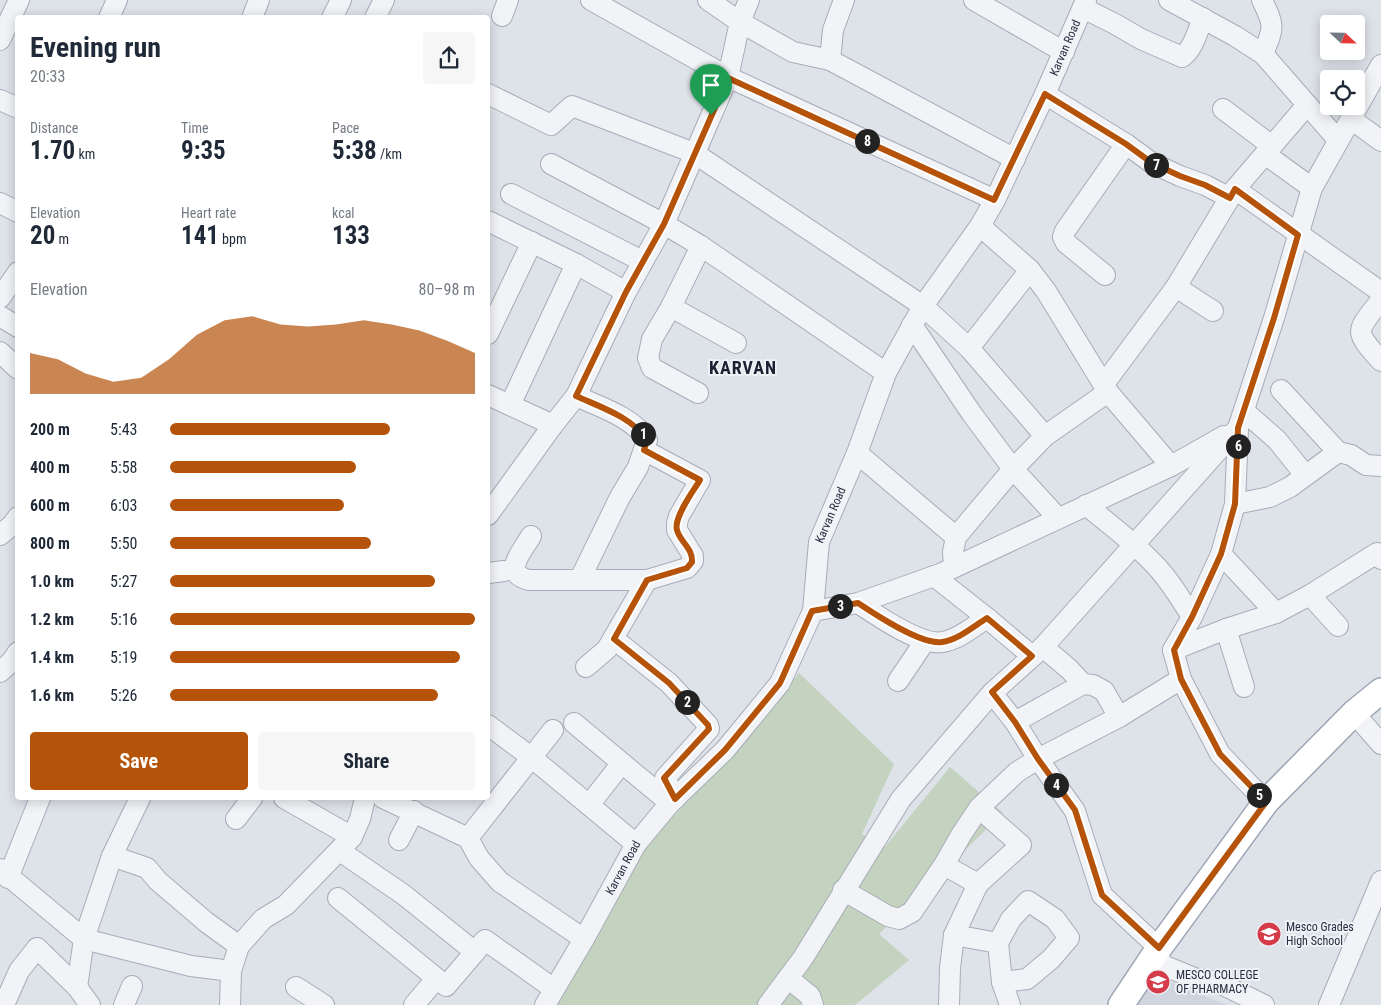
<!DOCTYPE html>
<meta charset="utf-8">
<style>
body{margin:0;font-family:"Roboto Condensed",sans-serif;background:#f6f6f7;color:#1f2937;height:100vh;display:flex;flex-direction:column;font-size:19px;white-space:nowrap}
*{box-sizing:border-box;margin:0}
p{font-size:16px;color:#747a83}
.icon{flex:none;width:28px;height:28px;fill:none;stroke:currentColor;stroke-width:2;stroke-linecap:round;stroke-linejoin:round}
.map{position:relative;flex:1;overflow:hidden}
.panel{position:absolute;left:15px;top:15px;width:475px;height:785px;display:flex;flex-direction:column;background:#fff;border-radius:5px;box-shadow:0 2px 12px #0003}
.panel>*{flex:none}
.needle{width:32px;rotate:112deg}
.tools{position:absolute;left:1320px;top:15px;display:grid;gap:10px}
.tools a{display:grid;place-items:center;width:45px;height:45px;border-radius:5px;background:#fff;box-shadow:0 2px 12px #0003;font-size:25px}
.pin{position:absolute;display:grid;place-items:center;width:42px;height:42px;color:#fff;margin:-51px -21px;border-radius:50% 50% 50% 0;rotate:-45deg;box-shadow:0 0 5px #0007}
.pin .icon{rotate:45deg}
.km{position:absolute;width:25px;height:25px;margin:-12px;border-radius:50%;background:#222;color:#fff;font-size:14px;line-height:25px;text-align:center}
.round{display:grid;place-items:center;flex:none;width:52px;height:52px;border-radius:5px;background:#f6f6f7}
.head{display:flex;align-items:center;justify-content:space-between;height:85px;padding:0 15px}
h1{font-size:28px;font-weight:700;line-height:38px}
.figures{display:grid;grid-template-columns:repeat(3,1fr);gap:8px;height:85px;padding:5px 15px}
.figures div{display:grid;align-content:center}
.figures b{font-size:25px;font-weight:700}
.figures small{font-size:14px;font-weight:400}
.figures p{font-size:14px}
.chart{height:140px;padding:10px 15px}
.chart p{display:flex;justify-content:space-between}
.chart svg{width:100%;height:90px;margin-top:5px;fill:#b45309;opacity:.7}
.action{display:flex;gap:10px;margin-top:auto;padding:10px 15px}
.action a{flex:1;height:58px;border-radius:5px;background:#b45309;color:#fff;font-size:20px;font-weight:700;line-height:58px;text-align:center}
.action a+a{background:#f6f6f7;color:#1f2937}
ul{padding:0 15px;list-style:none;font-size:16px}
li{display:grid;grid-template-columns:80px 60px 1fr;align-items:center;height:38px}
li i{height:12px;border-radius:6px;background:#b45309}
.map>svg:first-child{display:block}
.built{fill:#d0d4de}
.green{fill:#c3d3bf}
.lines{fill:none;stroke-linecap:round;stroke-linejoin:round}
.minor-casing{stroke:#a7acb6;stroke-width:22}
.major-casing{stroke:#9da5b5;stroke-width:28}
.minor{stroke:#f1f3f7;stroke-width:20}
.major{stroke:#fff;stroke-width:25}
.route-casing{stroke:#fff;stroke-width:10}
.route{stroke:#b45309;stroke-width:6}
.labels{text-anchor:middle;stroke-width:4;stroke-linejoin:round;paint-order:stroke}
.street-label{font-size:12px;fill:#262e40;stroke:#eef1f6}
.poi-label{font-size:12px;fill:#262e40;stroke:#eef1f6;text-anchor:start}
.district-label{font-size:18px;font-weight:bold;letter-spacing:1px;fill:#192031;stroke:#eef1f6}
</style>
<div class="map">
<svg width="1381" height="1005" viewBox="0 0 1381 1005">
<rect width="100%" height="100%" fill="#dee2e9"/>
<polygon class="built" points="1149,973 1227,1005 1136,1005"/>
<polygon class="green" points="799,673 894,764 862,834 885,847 950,767 1003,813 879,934 909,960 855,1005 554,1005 644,847 735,752"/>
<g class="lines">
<defs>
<g id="minor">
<polyline points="591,0 728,77 995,200"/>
<polyline points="708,0 740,22 793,52 830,60 1015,159"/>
<polyline points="974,0 1064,52"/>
<polyline points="1169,0 1235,36 1263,54"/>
<path d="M1262 0C1275 27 1274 27 1263 54L1338 140"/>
<path d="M1083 8 1115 24 1141 39 1182 57C1193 50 1198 30 1203 18"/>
<polyline points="502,16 508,0"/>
<polyline points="109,18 117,0"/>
<polyline points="252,18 259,0"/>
<polyline points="332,18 341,0"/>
<polyline points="375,18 384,0"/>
<polyline points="0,40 19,0"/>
<polyline points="830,60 833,30 844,0"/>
<polyline points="488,94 551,125 572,106 694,153 923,306 969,348 1045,436"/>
<polyline points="1045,94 1126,144 1152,163 1180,176 1205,185 1230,198"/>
<polyline points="0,100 18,108"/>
<polyline points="1307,105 1265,154 1312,188"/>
<polyline points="1223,109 1272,146"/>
<polyline points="1351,119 1381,141"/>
<polyline points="551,164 664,224 701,246 886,373"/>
<polyline points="1235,189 1381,292"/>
<polyline points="511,194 642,261"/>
<polyline points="0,203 18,212"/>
<polyline points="488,221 576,264 626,292"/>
<polyline points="980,226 1030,270 1046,291 1108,392 1171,466"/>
<polyline points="1105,275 1066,243 1063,237 1065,231 1126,144"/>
<polyline points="1176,287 1213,311"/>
<polyline points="0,298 18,272"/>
<path d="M1381 300C1356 332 1353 330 1381 361"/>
<polyline points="671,307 736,343"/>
<polyline points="0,316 18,327"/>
<polyline points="912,325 972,414 1013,469 1058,518"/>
<polyline points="488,334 532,242"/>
<polyline points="969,348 1030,270"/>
<polyline points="0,352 18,369"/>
<polyline points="1104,384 1176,287 1235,189 1265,154"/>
<polyline points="1281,390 1338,452"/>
<polyline points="698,393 652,368 648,358 652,339 671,307 701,246"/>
<polyline points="488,395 553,425"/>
<path d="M576 396C600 407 633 417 647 440L638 467 620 497 580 579"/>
<polyline points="510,405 576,264"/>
<polyline points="1244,411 1277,440 1305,475"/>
<polyline points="857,453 956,537"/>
<polyline points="1235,504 1270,497 1290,487 1338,452 1351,455 1366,465 1381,466"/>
<path d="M1086 505C1109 524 1135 543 1156 566 1170 581 1181 599 1192 617"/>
<polyline points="488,515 553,425 576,396 626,292 664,224 728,77 740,22 749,0"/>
<polyline points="0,535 12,525 18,517"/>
<path d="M531 536C522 552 501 573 529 580H647L687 568 693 561V556L677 530V523L679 516 700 480 644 450"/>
<polyline points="1221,554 1276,613"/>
<polyline points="954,567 953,552 956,537 1013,469 1045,436 1108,392"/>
<polyline points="488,573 504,571"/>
<polyline points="934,576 987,618 1032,656"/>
<polyline points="1310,595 1338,626"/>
<path d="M858 603C876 615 921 646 942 642 958 640 974 626 987 618"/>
<polyline points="813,611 858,603 940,574 1171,466 1224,436"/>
<polyline points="1226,629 1244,687"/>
<polyline points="614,639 669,683 708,725 709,729 665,778 675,799"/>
<polyline points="1043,647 1069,669 1083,684 1093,685 1104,691 1119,717"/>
<polyline points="1173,650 1226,629 1276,613 1310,595 1377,553 1381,559"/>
<polyline points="586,667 607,649 647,580"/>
<polyline points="0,672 11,662 18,652"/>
<polyline points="898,681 925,641"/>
<polyline points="992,693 1015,722 1038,759 1075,811 1102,895 1159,948 1160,964 1194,978 1217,982 1264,1005"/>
<polyline points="1354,713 1381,744"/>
<polyline points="1015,722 1083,684"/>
<polyline points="574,723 670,803"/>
<polyline points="488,725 531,757 636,844"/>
<polyline points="284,798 352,837"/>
<polyline points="383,798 468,838 553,730"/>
<polyline points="1266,802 1220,754 1181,679 1173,650 1192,617 1221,554 1235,504 1238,428 1274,318 1312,188 1381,65"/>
<polyline points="589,805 621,764"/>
<polyline points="979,808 961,835 944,865 978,884 1021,845 979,808 1017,772 1038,759 1119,717 1181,679"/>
<polyline points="236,819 252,798"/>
<polyline points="468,838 479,858 500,882 584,939"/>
<polyline points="399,840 414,811"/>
<polyline points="340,851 404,895 475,952 485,940 554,989"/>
<polyline points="112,856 147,868 158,881 206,922 239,946"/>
<polyline points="0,869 84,939 191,966 231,971"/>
<polyline points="8,878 40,798"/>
<polyline points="978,884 954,935 998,943 1011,919 1028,901 1055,919 1069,938 1051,959 1027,979 1002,982 998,943"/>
<polyline points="843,890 888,916 899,919 912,912 944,865"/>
<polyline points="338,898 446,986 475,952"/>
<polyline points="788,978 810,996 813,1005"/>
<polyline points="1002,982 1010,1005"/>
<polyline points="77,987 84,939 112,856 140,798"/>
<polyline points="296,987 324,1005"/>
<polyline points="4,1005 19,971 37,948 77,987 90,1005"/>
<polyline points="124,1005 132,986"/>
<polyline points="230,1005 231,971 239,946 263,919 286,905 352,837 360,819 365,798"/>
<polyline points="414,1005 436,979"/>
<path id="s1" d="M545 1005 584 939 636 844 670 803 725 750 780 683 813 611 819 542 857 453 886 373 923 306 980 226 995 200 1045 94 1086 0"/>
<polyline points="768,1005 803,958 901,799 992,693 1043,647 1238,428"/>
<polyline points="949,1005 950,968 954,935"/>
<polyline points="1329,1005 1381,881"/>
</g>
<polyline id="major" points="1121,1005 1159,948 1266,802 1354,713 1381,691"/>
</defs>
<use href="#minor" class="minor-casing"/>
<use href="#major" class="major-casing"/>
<use href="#minor" class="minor"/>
<use href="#major" class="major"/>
</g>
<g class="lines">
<defs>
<path id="route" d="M728 78 994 200 1045 94 1126 144 1152 163 1180 176 1205 185 1230 198 1235 189 1298 235 1274 318 1238 428 1235 504 1221 554 1192 617 1174 650 1181 679 1220 754 1266 802 1159 948 1102 895 1075 810 1038 759 1015 722 992 692 1032 656 987 618C974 626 958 640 942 642 921 645 876 615 858 603L812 611 780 683 725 750 675 799 664 778 709 729 708 725 669 683 614 639 647 580 687 568 692 562C693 548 680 542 677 530 673 518 694 490 700 480L644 450 647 440C632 417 600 407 576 396L626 292 664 224Z"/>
</defs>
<use href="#route" class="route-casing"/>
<use href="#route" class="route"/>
</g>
<defs>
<symbol id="university-disc" viewBox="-11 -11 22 22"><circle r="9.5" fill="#d63b49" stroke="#eef1f6"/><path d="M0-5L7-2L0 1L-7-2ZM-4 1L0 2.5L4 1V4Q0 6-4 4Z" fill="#fff"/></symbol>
</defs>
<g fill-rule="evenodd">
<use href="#university-disc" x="1255" y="920" width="28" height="28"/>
<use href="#university-disc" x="1144" y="968" width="28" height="28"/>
</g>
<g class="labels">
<g class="street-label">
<text dy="4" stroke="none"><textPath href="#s1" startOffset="1104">Karvan Road</textPath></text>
<text dy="4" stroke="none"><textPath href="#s1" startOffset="579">Karvan Road</textPath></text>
<text dy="4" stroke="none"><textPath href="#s1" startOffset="158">Karvan Road</textPath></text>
</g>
<g class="poi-label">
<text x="1286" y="931">Mesco Grades<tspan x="1286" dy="14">High School</tspan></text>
<text x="1176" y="979">MESCO COLLEGE<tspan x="1176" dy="14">OF PHARMACY</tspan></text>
</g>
<g class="district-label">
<text x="743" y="374">KARVAN</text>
</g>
</g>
</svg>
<div class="tools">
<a><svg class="needle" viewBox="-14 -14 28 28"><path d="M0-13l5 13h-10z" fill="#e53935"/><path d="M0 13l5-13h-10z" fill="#747a83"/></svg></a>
<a><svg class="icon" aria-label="locate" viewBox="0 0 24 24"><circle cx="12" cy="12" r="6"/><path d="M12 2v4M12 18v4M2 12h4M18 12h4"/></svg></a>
</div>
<div class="pin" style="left:711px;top:115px;background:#1e9e55"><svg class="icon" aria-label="arrive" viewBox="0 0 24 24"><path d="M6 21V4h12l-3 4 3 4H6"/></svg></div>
<b class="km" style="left:643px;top:434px">1</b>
<b class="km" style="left:687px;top:702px">2</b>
<b class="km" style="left:840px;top:606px">3</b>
<b class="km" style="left:1056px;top:785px">4</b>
<b class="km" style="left:1259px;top:795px">5</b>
<b class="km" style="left:1238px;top:446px">6</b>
<b class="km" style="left:1156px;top:165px">7</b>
<b class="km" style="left:867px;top:141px">8</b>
<section class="panel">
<div class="head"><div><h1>Evening run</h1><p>20:33</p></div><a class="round"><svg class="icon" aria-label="share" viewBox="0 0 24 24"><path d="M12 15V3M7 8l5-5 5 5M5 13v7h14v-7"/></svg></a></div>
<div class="figures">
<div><p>Distance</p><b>1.70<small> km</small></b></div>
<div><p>Time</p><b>9:35</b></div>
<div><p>Pace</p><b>5:38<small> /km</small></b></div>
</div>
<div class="figures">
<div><p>Elevation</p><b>20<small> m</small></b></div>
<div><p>Heart rate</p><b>141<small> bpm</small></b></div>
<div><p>kcal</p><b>133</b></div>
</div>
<div class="chart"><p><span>Elevation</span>80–98 m</p>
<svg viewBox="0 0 160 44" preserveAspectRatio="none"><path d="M0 44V24L10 27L20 34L30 38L40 36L50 27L60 15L70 8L80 6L90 10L100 11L110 10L120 8L130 10L140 13L150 18L160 24V44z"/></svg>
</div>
<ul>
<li><b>200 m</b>5:43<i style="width:72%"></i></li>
<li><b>400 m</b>5:58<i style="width:61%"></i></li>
<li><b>600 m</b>6:03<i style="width:57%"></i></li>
<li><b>800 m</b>5:50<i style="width:66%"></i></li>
<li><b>1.0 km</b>5:27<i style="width:87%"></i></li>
<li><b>1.2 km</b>5:16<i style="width:100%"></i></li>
<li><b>1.4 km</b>5:19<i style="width:95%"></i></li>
<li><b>1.6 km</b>5:26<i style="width:88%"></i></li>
</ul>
<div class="action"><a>Save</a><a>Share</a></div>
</section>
</div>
